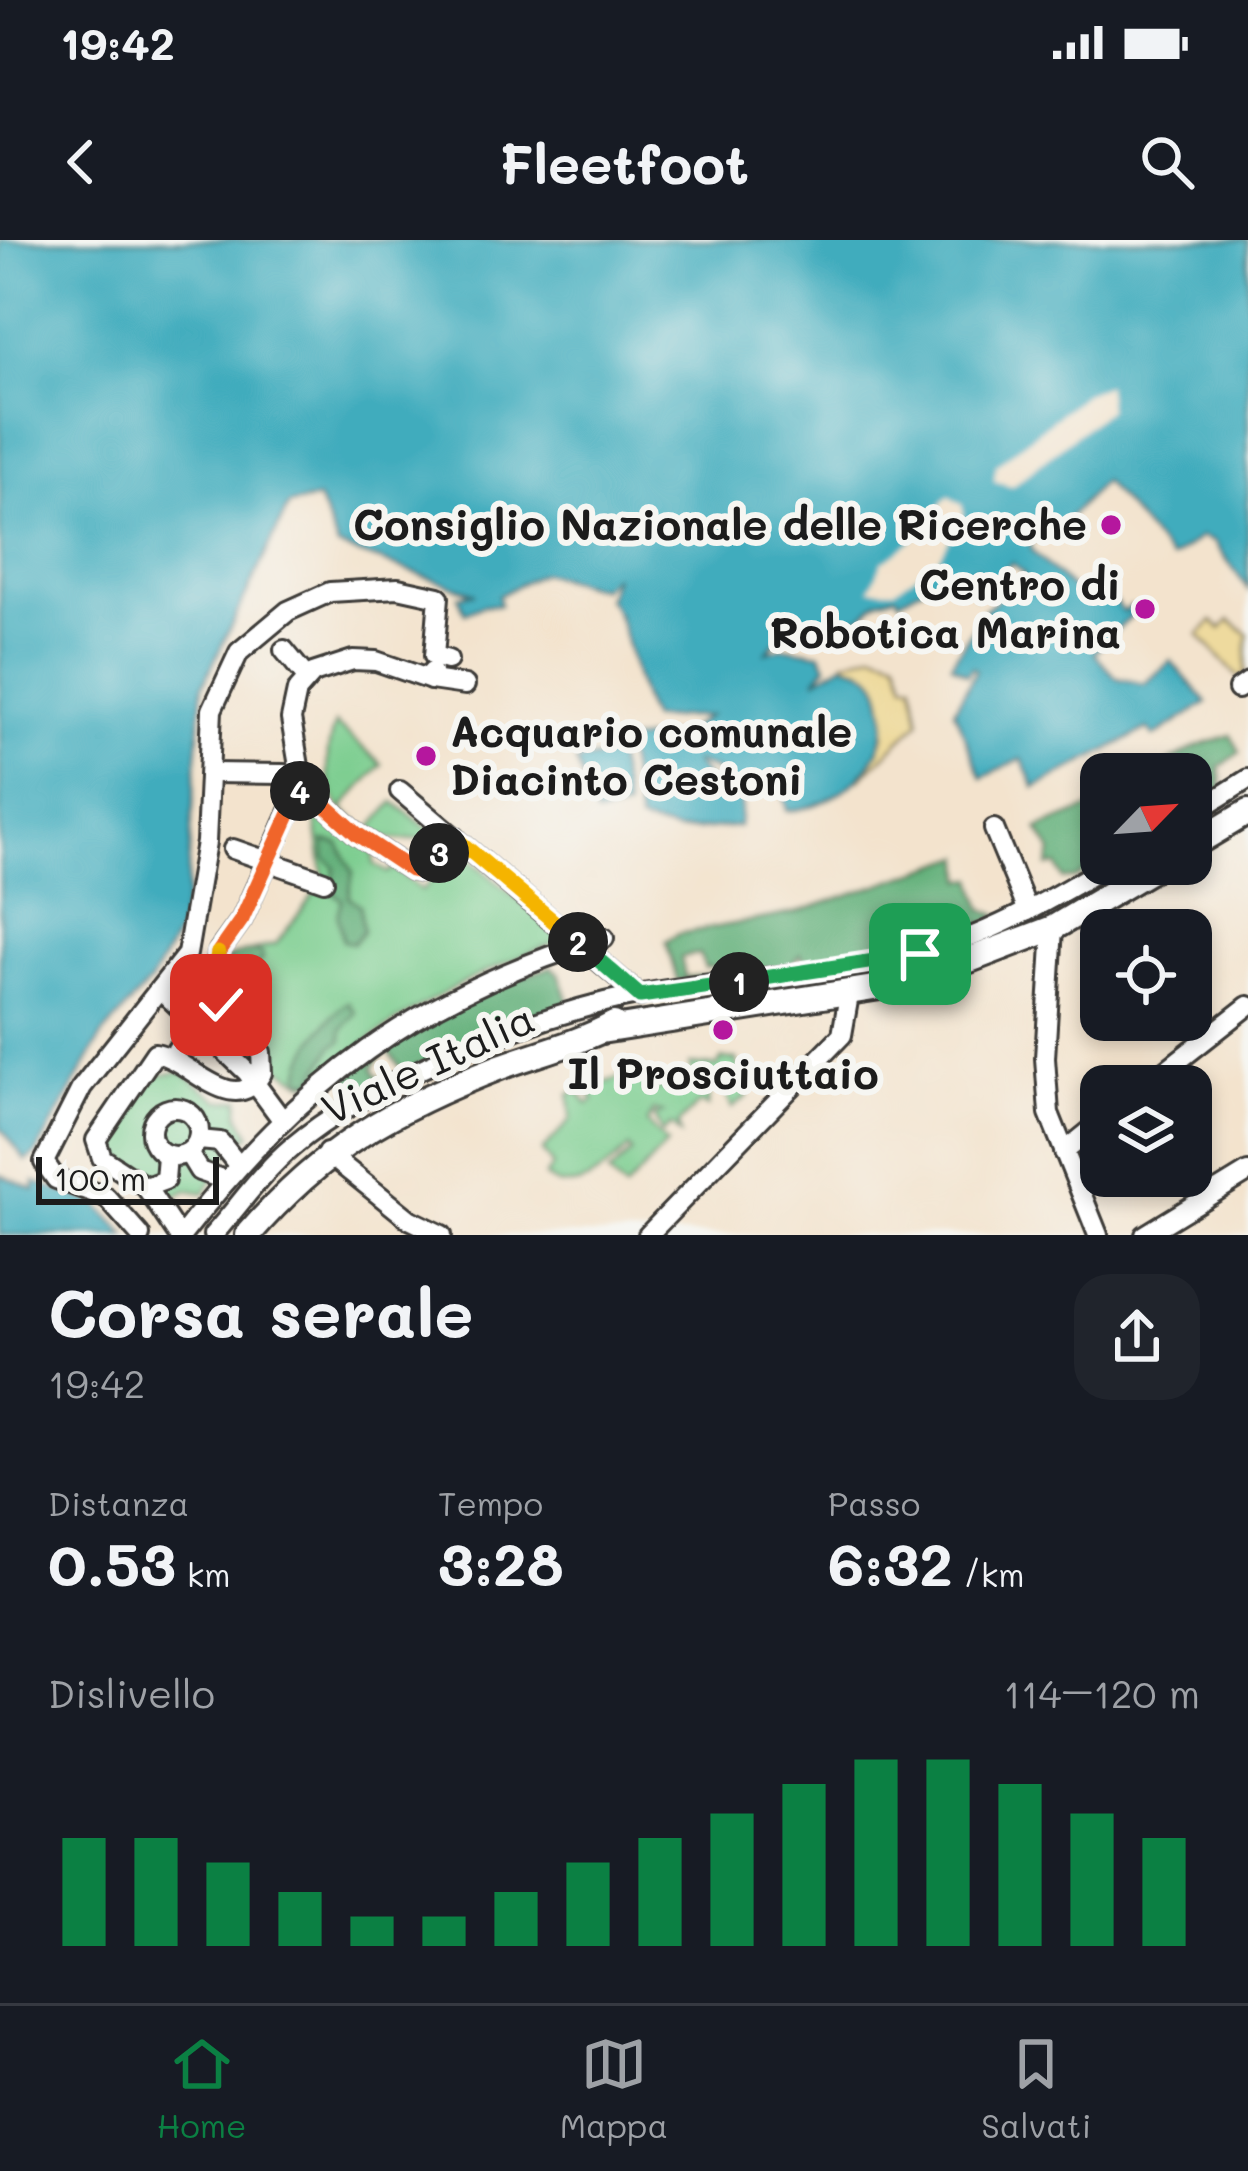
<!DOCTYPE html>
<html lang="it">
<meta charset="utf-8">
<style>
body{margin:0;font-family:Mali,sans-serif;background:#20242c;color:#f1f3f6;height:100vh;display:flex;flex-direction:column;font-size:45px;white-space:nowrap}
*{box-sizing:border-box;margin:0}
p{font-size:39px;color:#9ea1a6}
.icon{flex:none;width:66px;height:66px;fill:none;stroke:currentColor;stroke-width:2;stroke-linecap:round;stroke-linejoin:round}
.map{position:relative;height:995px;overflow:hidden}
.drawer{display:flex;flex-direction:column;background:#171b24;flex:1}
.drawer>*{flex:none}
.needle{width:78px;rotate:65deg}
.buttons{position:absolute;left:1080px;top:513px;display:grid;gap:24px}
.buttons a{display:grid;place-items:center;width:132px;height:132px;border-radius:24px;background:#171b24;box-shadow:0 6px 18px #0003;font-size:60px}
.scale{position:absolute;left:36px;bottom:30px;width:183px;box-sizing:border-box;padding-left:12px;border:6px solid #1c1c1c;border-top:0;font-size:33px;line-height:42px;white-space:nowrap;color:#1c1c1c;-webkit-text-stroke:9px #f6f6f2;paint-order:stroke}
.pin{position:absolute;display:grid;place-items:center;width:102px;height:102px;color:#fff;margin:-51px;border-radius:24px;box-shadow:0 6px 18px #0006}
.km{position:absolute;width:60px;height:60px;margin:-30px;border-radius:50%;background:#222;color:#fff;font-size:33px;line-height:60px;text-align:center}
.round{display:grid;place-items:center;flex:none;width:126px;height:126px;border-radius:36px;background:#20242c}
.headline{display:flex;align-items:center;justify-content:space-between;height:204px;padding:0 48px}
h1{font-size:66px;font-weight:700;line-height:90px}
.figures{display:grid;grid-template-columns:repeat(3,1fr);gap:18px;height:204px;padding:12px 48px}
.figures div{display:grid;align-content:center}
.figures b{font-size:60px;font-weight:700}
.figures small{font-size:33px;font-weight:400}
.figures p{font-size:33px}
.chart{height:336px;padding:24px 48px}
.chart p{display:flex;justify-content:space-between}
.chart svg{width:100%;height:216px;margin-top:12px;stroke:#0b8043;stroke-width:6}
.status{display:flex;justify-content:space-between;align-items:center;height:84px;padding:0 60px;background:#171b24;direction:ltr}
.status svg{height:33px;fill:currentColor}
header{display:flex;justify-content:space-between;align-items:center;height:156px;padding:0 48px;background:#171b24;font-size:54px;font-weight:700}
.tabs{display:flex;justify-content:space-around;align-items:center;height:168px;border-top:3px solid #363941;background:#171b24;font-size:33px;color:#9ea1a6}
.tabs a{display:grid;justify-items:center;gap:6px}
.tabs .current{color:#0b8043}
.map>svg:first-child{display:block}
.green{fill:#7bcd8f;stroke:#4c7456;stroke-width:3}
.forest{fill:#64b07a;stroke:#40664b;stroke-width:3}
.sand{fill:#eeda9e;stroke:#857b5d;stroke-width:3}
.water{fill:#3facbd;stroke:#2e646c;stroke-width:3}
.pier{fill:#f3e3cd}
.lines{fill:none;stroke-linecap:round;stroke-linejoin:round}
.minor-casing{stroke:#3c3a37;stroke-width:24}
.major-casing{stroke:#3c3a37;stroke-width:30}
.minor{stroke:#fff;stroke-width:18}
.major{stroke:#fff;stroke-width:24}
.split-1-casing{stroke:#fff;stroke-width:24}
.split-2-casing{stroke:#fff;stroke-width:24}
.split-3-casing{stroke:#fff;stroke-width:24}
.split-4-casing{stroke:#fff;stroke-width:24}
.split-5-casing{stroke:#fff;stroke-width:24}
.split-6-casing{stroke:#fff;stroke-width:24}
.split-1{stroke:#22a559;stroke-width:15}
.split-2{stroke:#22a559;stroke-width:15}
.split-3{stroke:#f5b400;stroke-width:15}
.split-4{stroke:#f0652b;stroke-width:15}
.split-5{stroke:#f0652b;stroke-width:15}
.split-6{stroke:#f5b400;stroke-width:15}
.poi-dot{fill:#b5179e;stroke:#f6f6f2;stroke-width:4.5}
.labels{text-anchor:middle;stroke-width:12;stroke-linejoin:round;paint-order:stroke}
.poi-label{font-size:42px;font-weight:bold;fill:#1c1c1c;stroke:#f6f6f2;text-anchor:end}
.street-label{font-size:42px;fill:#1c1c1c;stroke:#f6f6f2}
</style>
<div class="status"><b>19:42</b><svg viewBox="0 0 49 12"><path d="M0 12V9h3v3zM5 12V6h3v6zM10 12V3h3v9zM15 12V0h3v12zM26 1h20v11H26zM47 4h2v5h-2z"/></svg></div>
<header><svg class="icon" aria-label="back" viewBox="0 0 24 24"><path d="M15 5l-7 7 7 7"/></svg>Fleetfoot<svg class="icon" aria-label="search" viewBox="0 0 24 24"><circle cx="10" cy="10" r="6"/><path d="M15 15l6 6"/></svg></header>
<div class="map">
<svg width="1248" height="995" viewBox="0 0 1248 995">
<rect width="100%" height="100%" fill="#f6f6f2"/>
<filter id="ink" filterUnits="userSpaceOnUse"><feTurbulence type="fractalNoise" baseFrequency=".00833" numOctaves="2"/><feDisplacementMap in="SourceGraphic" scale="24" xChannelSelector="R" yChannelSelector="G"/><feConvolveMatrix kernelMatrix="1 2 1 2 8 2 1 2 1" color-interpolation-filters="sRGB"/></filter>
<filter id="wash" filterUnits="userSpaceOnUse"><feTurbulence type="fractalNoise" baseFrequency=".004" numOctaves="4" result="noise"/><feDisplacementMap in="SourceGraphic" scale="48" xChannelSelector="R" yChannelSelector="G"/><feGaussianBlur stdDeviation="2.7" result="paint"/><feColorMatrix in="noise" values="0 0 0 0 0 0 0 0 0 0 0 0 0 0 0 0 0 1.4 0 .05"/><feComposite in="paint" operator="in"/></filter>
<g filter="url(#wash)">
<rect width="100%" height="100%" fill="#f3e3cd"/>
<g class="green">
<path d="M335 484 382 524 342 569 369 591 394 562 436 595C359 618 307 558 335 484Z"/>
<path d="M314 565 374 612V624L388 633 394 628 422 651 458 609 565 699C472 733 390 777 316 843L304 842 271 823 225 750 226 718 276 704 324 641Z"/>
<path d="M722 819 736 820 748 856 732 868 719 839 710 840 708 867 700 863 678 884 680 894 671 885 662 893 654 877 663 873 653 871 647 883 667 904 625 950 609 934 632 912 629 908C604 931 575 960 545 937L553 926 542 911 571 880 569 854 578 851 588 864 594 860 587 849 642 830 644 851 663 848V841L672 839 681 848 692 842 690 825 717 826Z"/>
<polygon points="181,832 221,861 240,859 239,874 251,894 233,907 205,953 188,950 166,961 160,949 120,921 114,897 154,835"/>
</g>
<g class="forest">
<polygon points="1231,495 1240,512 1220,527 1222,552 1191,570 1191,534 1149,534 1195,507"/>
<polygon points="1101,564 1101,622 1075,639 1063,639 1057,625 1048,626 1052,612 1038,589"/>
<polygon points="324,601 339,604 353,632 349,657 360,665 363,691 353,703 343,701 338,676 342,660 331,651 335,627 325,618"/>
<path d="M963 616 964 640 974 638 983 670 1001 676C938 702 874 729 805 722L801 714 788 730 717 741 716 726 705 728 699 714 681 717 685 737 709 735 712 741 677 740 666 702 678 694 795 673Z"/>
<polygon points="253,711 262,713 263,719 251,730 238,729 249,741 259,738 264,744 269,778 256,790 246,777 241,753 232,755 224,739 232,716"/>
<path d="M551 727 559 733 570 765 403 831 387 809 373 827 377 836 387 838 348 856 349 836C412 787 474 751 551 727Z"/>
<path d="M348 762 356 773 342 790V801L333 806 313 841 301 839C298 815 330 776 348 762Z"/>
</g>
<g class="sand">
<polygon points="1230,380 1248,394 1245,436 1237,436 1199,395 1213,381 1221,389"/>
<polygon points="874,412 898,419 906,443 913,442 920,481 860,539 858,533 870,525 885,495 861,428 848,427 845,421"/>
</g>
<g class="water">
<path d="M0 0H1248V349L1214 302 1201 297 1171 319 1103 241 1053 294 1029 302 1033 312 1083 359 1098 355 1101 347 1124 372 1131 366 1136 371 1094 413 1117 438 1144 444 1171 421 1207 463 1154 497 1148 489 1035 548 1022 519 982 538 954 470 976 430 972 427 967 434 951 424 984 370 1025 335 1012 323 976 356 965 341 974 329 960 335 954 329 899 360 896 355 878 360 862 376 787 388 767 412 784 407 821 413 827 425 815 440 844 423C850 427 861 426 868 433 879 441 882 453 884 466 894 521 838 567 787 571L780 540 768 541 770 552 764 554 761 546 746 553 713 529 693 522 711 542 742 560 739 586 677 592 639 582 624 502 681 494 708 476 651 479C634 450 624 371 607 359L614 335 601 348 541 333 498 356 500 365H483L465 373 458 356 475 353 338 307 318 259 289 265 203 445 186 657 177 694 151 741 102 796 36 914 26 921 0 887Z"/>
<polygon points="616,515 626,569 596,576 576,522"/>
<polygon points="0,935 35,950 35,942 97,964 127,995 0,995"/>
</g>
<g class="pier">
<polygon points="1106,145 1108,169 1012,246 994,241 996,225 1087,152"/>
<polygon points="948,256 962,265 964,274 938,318 896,349 870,349 882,322 913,300"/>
</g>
</g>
<g filter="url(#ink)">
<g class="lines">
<defs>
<g id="minor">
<polyline points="284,410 307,438"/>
<polyline points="431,440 465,445"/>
<polyline points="1238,449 1248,442"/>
<polyline points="211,533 284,534"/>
<polyline points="302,544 357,594 411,630 420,632 455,597"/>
<polyline points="400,551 640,756"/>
<polyline points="1191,575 1248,539"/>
<polyline points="994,589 1028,671"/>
<polyline points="233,609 324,641"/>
<polyline points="1053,688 1045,818 1049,873 1098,995"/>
<polyline points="162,751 249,834"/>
<polyline points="177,809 220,766"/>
<polyline points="249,835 283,881"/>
<polyline points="1146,846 1248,766"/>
<circle cx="175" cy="892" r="24"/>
<polyline points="199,900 220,902 238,925"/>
<polyline points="1064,912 1101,882"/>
<polyline points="188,913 199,931 225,940"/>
<polyline points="327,913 409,979 442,995"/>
<polyline points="146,947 165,940 167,915"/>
<polyline points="140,995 106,957 56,939 44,922 82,847 187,714 206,602 212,470 239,412 288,371 330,352 398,348 439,357 434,416 448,420"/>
<path d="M178 995 146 947 102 918 96 900 155 813C189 818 234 881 262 833L261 812 211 744 219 711 242 679 302 544 291 479 297 451 313 433 353 420 376 421 431 440 432 432"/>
<path d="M182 995C302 841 416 755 604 698"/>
<path d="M213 995C239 966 262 932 292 907 364 845 513 785 605 762 706 738 811 739 912 716 983 699 1048 661 1110 624"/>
<polyline points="648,995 842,795 849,755"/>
<polyline points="1145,995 1248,932"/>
</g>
<g id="major">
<polyline points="1191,606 1248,572"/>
<polyline points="601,791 912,742 1053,688 1161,624"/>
<path d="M248 995C323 908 393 868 500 827 538 813 579 803 614 784"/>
</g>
</defs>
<use href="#minor" class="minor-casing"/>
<use href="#major" class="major-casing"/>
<use href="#minor" class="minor"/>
<use href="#major" class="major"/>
</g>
</g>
<g class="lines" filter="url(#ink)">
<defs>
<polyline id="split-1" points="739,742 920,714"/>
<polyline id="split-2" points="578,702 640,756 739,742"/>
<polyline id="split-3" points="439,613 454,597 578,702"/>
<polyline id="split-4" points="300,551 302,544 357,594 411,630 420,632 439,613"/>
<polyline id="split-5" points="218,713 242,679 300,551"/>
<polyline id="split-6" points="218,713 211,745 225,760 221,765"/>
</defs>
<use href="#split-1" class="split-1-casing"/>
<use href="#split-2" class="split-2-casing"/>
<use href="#split-3" class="split-3-casing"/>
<use href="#split-4" class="split-4-casing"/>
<use href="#split-5" class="split-5-casing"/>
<use href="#split-6" class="split-6-casing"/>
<use href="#split-1" class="split-1"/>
<use href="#split-2" class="split-2"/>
<use href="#split-3" class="split-3"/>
<use href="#split-4" class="split-4"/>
<use href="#split-5" class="split-5"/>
<use href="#split-6" class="split-6"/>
</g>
<g class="poi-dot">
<circle cx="1111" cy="285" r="12"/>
<circle cx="1145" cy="369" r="12"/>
<circle cx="426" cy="516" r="12"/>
<circle cx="723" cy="790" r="12"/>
</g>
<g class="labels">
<g class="poi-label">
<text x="1087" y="300">Consiglio Nazionale delle Ricerche</text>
<text x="1121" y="360">Centro di<tspan x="1121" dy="48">Robotica Marina</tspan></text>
<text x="450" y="507" text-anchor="start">Acquario comunale<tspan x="450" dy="48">Diacinto Cestoni</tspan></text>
<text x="723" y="849" text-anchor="middle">Il Prosciuttaio</text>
</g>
<g class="street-label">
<text transform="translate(428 824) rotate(-25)" y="15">Viale Italia</text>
</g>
</g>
</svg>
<div class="buttons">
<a><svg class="needle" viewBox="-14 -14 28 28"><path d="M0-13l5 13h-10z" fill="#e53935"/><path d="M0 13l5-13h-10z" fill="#9ea1a6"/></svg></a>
<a><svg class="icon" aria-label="locate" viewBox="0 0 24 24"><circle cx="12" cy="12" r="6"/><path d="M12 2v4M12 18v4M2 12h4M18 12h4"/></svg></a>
<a><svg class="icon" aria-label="layers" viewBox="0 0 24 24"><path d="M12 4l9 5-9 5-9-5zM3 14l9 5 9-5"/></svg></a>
</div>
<div class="scale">100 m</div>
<div class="pin" style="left:920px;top:714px;background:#1e9e55"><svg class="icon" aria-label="arrive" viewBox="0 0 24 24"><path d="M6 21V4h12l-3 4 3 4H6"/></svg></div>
<div class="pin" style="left:221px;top:765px;background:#d93025"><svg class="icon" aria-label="check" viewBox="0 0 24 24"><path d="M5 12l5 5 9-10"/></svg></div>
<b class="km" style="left:739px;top:742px">1</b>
<b class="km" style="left:578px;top:702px">2</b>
<b class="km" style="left:439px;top:613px">3</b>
<b class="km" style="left:300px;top:551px">4</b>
</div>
<section class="drawer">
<div class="headline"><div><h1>Corsa serale</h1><p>19:42</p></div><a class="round"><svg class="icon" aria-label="share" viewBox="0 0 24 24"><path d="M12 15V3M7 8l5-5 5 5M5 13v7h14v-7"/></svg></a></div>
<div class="figures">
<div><p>Distanza</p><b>0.53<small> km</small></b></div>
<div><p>Tempo</p><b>3:28</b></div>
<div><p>Passo</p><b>6:32<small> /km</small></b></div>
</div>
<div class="chart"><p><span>Dislivello</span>114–120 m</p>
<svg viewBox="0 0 160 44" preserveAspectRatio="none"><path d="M5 44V22M15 44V22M25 44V27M35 44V33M45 44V38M55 44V38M65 44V33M75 44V27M85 44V22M95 44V17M105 44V11M115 44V6M125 44V6M135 44V11M145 44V17M155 44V22"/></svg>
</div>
</section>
<nav class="tabs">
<a class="current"><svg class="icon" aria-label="home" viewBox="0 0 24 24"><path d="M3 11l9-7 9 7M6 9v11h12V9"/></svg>Home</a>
<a><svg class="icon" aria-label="map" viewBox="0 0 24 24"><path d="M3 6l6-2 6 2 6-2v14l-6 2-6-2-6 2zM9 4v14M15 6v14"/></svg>Mappa</a>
<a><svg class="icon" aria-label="saved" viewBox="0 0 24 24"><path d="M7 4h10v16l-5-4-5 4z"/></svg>Salvati</a>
</nav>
